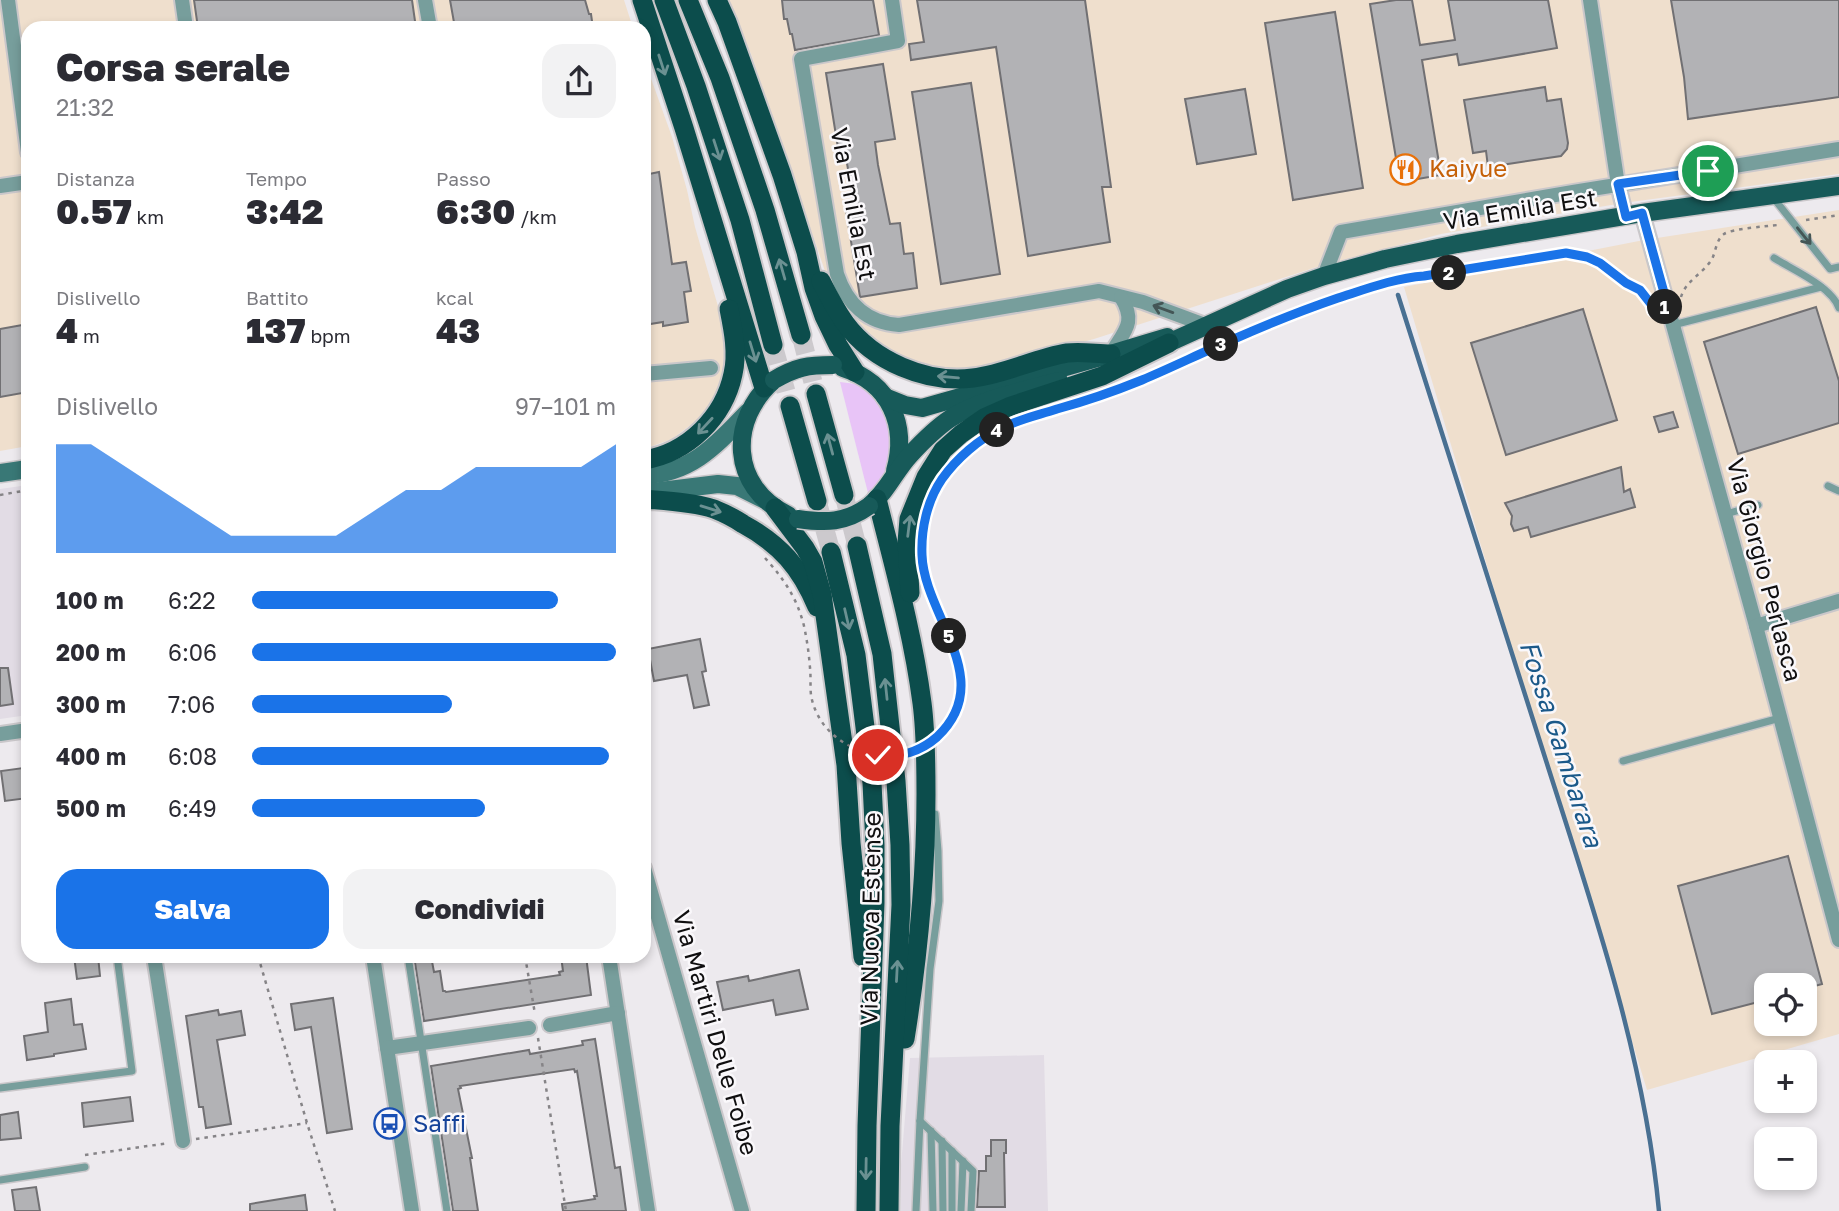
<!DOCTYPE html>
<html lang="it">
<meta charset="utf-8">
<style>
body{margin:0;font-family:"Golos Text",sans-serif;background:#f2f2f3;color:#2b2b33;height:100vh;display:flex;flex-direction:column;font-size:26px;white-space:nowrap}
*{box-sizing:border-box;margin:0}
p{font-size:23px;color:#7c7c81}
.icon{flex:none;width:38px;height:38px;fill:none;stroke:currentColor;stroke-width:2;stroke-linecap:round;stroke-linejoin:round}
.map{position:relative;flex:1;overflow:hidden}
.panel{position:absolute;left:21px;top:21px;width:630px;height:942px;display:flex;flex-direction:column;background:#fff;border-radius:21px;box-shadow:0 4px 10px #0003}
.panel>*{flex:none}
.tools{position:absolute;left:1754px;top:973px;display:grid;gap:14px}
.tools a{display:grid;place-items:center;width:63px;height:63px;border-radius:14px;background:#fff;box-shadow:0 4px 10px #0003;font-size:35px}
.pin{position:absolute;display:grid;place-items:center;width:60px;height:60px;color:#fff;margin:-30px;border:4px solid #fff;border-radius:50%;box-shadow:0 2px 7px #0007}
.km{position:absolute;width:35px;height:35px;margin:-18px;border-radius:50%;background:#222;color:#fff;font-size:19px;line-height:35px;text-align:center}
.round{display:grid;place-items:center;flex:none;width:74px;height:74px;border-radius:21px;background:#f2f2f3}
.overview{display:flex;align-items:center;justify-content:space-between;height:119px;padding:0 35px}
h1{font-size:38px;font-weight:800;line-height:52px}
.figures{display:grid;grid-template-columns:repeat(3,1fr);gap:10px;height:119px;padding:7px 35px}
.figures div{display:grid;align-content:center}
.figures b{font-size:35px;font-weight:800}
.figures small{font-size:19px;font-weight:400}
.figures p{font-size:19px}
.chart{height:196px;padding:14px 35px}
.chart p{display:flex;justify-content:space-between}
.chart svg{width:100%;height:126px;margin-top:7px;fill:#1a73e8;opacity:.7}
.primary-button{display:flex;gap:14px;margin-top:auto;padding:14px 35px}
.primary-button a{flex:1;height:80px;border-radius:21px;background:#1a73e8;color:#fff;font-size:28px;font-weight:800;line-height:80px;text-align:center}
.primary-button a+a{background:#f2f2f3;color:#2b2b33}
ul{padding:0 35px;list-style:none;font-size:23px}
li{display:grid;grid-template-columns:112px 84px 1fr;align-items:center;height:52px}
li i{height:18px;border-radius:9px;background:#1a73e8}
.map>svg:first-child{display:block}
.built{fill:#e2dce5}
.industrial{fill:#efdfcd;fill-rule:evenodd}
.green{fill:#e8c4f7}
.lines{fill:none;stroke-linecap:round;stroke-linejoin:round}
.stream{stroke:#497092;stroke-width:4.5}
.building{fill:#b2b2b5;stroke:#717073;stroke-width:2}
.trunk-tunnel{stroke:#ccc9cd;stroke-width:19;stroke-dasharray:19 10;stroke-linecap:butt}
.service-casing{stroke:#cac7ca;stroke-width:10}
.minor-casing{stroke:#cac7ca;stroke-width:18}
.secondary-casing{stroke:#cac7ca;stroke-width:21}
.primary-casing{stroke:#cac7ca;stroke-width:21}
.trunk-casing{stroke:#cac7ca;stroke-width:23}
.path{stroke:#868487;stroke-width:2.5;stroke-dasharray:3.5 5;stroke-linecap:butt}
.service{stroke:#779e9c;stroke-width:7}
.minor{stroke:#779e9c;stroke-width:14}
.secondary{stroke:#397876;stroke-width:18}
.primary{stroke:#175a59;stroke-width:18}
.trunk{stroke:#0c4d4c;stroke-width:19}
.primary-bridge-casing{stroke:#cac7ca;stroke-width:21;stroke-linecap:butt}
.path-bridge{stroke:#868487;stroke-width:2.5;stroke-dasharray:3.5 5;stroke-linecap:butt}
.primary-bridge{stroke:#175a59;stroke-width:18}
.oneway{stroke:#6b9192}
.oneway2{stroke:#445656}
.route-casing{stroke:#fff;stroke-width:14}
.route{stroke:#1a73e8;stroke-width:9}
.labels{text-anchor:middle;stroke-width:5;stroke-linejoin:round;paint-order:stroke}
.food-label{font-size:24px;fill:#c56008;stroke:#faf8fb;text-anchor:start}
.street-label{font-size:24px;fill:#100f10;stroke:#faf8fb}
.transit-label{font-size:24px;fill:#164399;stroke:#faf8fb;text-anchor:start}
.water-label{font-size:26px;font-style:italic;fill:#1b5989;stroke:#faf8fb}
</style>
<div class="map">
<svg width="1839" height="1211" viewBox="0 0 1839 1211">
<rect width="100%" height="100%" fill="#edeaee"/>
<g class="built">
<polygon points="28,485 28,715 0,719 0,489"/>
<polygon points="1044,1055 1048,1211 901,1211 901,1165 910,1058"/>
</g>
<g class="industrial">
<polygon points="0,0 624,0 633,28 28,28 28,446 0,451"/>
<polygon points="726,0 1839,0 1839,174 1623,203 1441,234 1320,266 1094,339 989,368 948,370 911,361 883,349 862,331 844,310 828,280 751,54"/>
<polygon points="644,59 672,137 687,190 695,227 724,327 727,352 726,373 714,401 700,418 672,439 644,449"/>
<path d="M1839 210V1034L1647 1090 1496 596 1404 287 1644 240ZM1766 985H1804V1024H1766Z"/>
</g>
<polygon class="green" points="840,382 856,384 867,389 890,417 891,468 869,497"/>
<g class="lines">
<path class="stream" d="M1398 295C1449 454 1499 612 1549 770 1595 914 1645 1060 1659 1211"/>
</g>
<g class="building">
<polygon points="194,0 412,0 416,28 198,28"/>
<polygon points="450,0 585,0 589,14 591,14 593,28 455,28"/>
<polygon points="782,0 873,0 879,35 795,50 792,34 790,34 787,19 784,19"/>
<polygon points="917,0 1085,0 1111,187 1102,187 1110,242 1028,256 996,47 911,60 909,44 924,42"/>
<polygon points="1396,0 1412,0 1420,45 1455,40 1448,0 1548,0 1557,48 1459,65 1457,54 1422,60 1441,175 1400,182 1370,4"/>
<polygon points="1671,0 1839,0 1839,97 1688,119 1684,77"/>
<polygon points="1335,12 1363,188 1293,200 1265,23"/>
<polygon points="883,64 895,139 875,142 878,165 890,224 900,223 904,254 913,253 917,288 860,297 845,204 854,202 844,147 838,148 826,73"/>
<polygon points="971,83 1000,274 941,284 912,92"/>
<polygon points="1545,87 1547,101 1561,99 1568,143 1567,149 1561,156 1488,167 1486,151 1473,153 1464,100"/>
<polygon points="1245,89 1256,154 1197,164 1185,99"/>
<polygon points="659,172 672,264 686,262 691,291 684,292 688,322 663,326 663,322 644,325 644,175"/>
<polygon points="1816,307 1839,381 1839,423 1738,454 1704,342"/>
<polygon points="1583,309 1617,420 1506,455 1471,343"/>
<polygon points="28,324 28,392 0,397 0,329"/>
<polygon points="1673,412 1678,427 1659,432 1654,417"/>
<polygon points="1621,467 1624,492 1630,489 1635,507 1531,537 1528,527 1514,531 1511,524 1512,516 1505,503"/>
<polygon points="700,639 706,671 702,672 709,705 694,708 687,675 654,681 648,649"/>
<polygon points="0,668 8,668 13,704 0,706"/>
<polygon points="23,768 28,798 5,801 1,771"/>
<polygon points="1788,856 1822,984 1804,989 1804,985 1766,985 1766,1000 1712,1014 1678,886"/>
<polygon points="74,956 98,956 100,976 77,979"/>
<polygon points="414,956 431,956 434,972 440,971 443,991 445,991 446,992 560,975 559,972 563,971 561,956 586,956 591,995 424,1021"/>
<polygon points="799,970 808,1009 776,1015 773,1000 723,1010 717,982 748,976 749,981"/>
<polygon points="333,998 352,1129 327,1133 311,1027 295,1030 291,1004"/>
<polygon points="71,999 74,1025 82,1024 86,1049 54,1054 54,1056 27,1060 24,1036 48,1032 45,1003"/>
<polygon points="218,1010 219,1015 241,1011 245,1035 217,1040 231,1124 206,1128 203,1107 199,1107 186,1016"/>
<polygon points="595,1039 615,1168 620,1167 626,1211 563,1211 562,1204 595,1199 594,1196 597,1196 577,1071 575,1072 574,1069 460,1086 461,1088 458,1089 472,1158 470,1158 478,1211 453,1211 431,1066 529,1050 530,1054 583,1045 582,1041"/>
<polygon points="130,1097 133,1121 84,1127 82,1103"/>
<polygon points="18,1112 21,1138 0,1140 0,1115"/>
<polygon points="991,1140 1006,1140 1006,1153 1004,1153 1005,1207 977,1207 979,1171 986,1171 986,1156 991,1156"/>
<polygon points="36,1187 40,1211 15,1211 12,1190"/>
<polygon points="305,1195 307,1211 250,1211 250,1204"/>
</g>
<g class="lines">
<g class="trunk-tunnel">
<polyline points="801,335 816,394"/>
<polyline points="773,345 790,406"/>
<polyline points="844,495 857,546"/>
<polyline points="817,501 831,552"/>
</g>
<defs>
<g id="service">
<polyline points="1772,196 1830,269 1839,267"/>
<path d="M1774 258C1793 270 1831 286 1839 308"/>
<polyline points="1673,325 1821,287"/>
<polyline points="1828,486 1839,491"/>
<polyline points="1726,514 1758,505"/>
<polyline points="1623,761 1780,718"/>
<polyline points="408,956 447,1211"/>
<polyline points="0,1088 132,1071 117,956"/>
<polyline points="920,1121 973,1171 971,1211"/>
<polyline points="931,1131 933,1211"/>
<polyline points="942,1141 943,1211"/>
<polyline points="0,1180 85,1167"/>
<polyline points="916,1211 920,1121 930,969 939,901 938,851 935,814"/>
<polyline points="952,1211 952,1151"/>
<polyline points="961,1211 963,1161"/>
</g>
<g id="minor">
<polyline points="8,0 28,152"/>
<polyline points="182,0 186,28"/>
<polyline points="425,0 430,28"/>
<path d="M892 0 898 41 801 59 837 274C847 304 867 323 899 325L1099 291 1143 302 1205 325"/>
<polyline points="1590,0 1618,185 1626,217"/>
<polyline points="0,186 28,182"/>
<polyline points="1642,213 1756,626 1839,940"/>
<polyline points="1324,276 1341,232 1573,192 1839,149"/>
<path d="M1111 354C1124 331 1137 323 1121 297"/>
<polyline points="644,374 711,368"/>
<polyline points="1756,626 1839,601"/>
<polyline points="0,734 28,730"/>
<polyline points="644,868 742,1211"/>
<polyline points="154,956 183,1141"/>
<polyline points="373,956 412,1211"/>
<polyline points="609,956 648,1211"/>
<polyline points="550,1025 618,1013"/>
<polyline points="387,1048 529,1028"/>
</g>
<g id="secondary">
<polyline points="0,473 28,469"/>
<path d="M644 475C692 474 718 443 748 412"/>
<polyline points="644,493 718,484 737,486 765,500"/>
</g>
<g id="primary">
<polyline points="1155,349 1287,289 1324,276 1385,259 1457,244 1642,213 1839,186"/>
<path d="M843 368C890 383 908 425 895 471"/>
<path d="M774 380C728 420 730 487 788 515"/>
<polyline points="885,397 905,405 922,408 1111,354 1167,337"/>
<path d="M869 506C887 492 895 471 910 455 922 442 936 428 951 418 983 398 1024 391 1059 381"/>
</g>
<g id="trunk">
<polyline points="642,0 684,128 764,388"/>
<polyline points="664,0 696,86 740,220 773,345"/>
<polyline points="688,0 720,78 765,210 801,335"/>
<polyline points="717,0 727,22 782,175 806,252 814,288 824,316 838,345 855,372"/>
<path d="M821 281C828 295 836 310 845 323 873 361 926 384 973 378 1006 374 1036 358 1067 353 1081 351 1097 354 1111 354"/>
<polyline points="816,394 844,495"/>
<polyline points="790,406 817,501"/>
<path d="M644 460C688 453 724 417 733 374 738 353 733 329 729 309"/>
<path d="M644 499C667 501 692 502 714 509 724 513 734 518 743 524 780 544 801 568 817 607"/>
<path d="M877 499C894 567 913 634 922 703 926 733 926 764 926 794 926 876 918 958 905 1039"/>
<polyline points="775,508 805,548 813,562 822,594 846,765 851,843 863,957"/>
<polyline points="857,546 882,654 896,781 900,845 901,905 890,1126 889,1211"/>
<polyline points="831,552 856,655 872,783 875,845 875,903 867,1126 866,1211"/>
<polyline points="910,593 907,542 909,519 926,477 943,450 961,434 984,418 1011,406 1102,376 1169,343"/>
</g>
</defs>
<use href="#service" class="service-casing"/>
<use href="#minor" class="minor-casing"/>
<use href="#secondary" class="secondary-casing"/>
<use href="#primary" class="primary-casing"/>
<use href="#trunk" class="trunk-casing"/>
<g class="path">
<polyline points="1806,220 1839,215"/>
<path d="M1681 297C1686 280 1703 274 1712 259 1716 251 1716 240 1724 234 1731 229 1767 226 1778 225"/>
<polyline points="1123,387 1306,309 1363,289 1406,277 1425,276 1566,253 1587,257 1600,263 1626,283 1640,290 1650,304"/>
<polyline points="0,495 28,490"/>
<polyline points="258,956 307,1123 335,1211"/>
<polyline points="525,956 535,1014"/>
<polyline points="538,1038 566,1211"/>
<polyline points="196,1139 307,1123"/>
<polyline points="85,1155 169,1143"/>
</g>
<use href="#service" class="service"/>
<use href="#minor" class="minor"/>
<use href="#secondary" class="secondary"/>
<use href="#primary" class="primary"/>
<use href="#trunk" class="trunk"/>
<defs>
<g id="primary-bridge">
<path d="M774 380C796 367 808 365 833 365"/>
<path d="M798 519C826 523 845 523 869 506"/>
</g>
</defs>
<use href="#primary-bridge" class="primary-bridge-casing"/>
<path class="path-bridge" d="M765 558C784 579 797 598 804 626 807 640 809 654 810 668 811 677 810 686 811 695 819 743 876 768 919 748 932 742 943 733 950 721 982 667 930 610 922 555"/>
<use href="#primary-bridge" class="primary-bridge"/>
</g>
<defs><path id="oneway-shaft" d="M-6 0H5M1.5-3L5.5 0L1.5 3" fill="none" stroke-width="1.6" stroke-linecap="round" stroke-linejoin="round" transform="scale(1.75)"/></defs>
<g class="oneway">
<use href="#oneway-shaft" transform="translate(662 65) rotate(72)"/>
<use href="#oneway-shaft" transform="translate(717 150) rotate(72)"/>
<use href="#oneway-shaft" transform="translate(782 269) rotate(-106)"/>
<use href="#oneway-shaft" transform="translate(753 352) rotate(73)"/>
<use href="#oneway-shaft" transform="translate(948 377) rotate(-175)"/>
<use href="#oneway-shaft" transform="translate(705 426) rotate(133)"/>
<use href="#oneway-shaft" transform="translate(830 444) rotate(-105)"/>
<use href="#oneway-shaft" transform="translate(711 509) rotate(17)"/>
<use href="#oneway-shaft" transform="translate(909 526) rotate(-83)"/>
<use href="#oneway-shaft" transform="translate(847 619) rotate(77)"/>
<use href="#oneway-shaft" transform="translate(886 689) rotate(-96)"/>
<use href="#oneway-shaft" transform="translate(897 971) rotate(-87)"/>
<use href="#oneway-shaft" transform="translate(866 1169) rotate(91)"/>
</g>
<g class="oneway2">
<use href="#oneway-shaft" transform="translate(1804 236) rotate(51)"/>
<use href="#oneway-shaft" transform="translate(1163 309) rotate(-160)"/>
</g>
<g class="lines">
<defs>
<path id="route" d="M878 755C900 758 921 751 937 737 998 680 924 616 922 555 921 529 927 501 942 479 957 458 979 439 1002 428 1019 419 1039 415 1057 409 1086 401 1115 391 1142 380 1173 367 1203 352 1234 339 1268 324 1303 310 1338 298 1366 289 1395 278 1424 276L1566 253 1587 257 1600 263 1626 283 1640 290 1651 304 1653 311 1668 307 1642 213 1626 217 1618 184 1708 171"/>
</defs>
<use href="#route" class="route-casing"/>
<use href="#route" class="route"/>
</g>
<defs>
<symbol id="restaurant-ring" viewBox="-11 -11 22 22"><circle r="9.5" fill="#faf8fb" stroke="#e8710a" stroke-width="1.5"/><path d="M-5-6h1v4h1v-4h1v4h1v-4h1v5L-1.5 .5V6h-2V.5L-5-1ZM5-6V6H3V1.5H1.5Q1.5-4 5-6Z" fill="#e8710a"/></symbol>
<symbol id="bus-ring" viewBox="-11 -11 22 22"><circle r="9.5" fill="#faf8fb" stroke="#1a4fb4" stroke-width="1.5"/><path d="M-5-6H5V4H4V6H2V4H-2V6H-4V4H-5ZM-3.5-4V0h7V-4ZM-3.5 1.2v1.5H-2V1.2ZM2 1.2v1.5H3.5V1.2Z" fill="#1a4fb4"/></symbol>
</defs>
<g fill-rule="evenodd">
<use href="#restaurant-ring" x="1388" y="152" width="35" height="35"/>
<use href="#bus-ring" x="372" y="1106" width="35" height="35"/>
</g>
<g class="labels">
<g class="food-label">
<text x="1429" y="177">Kaiyue</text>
</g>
<g class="street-label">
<text transform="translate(853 204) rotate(79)" y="8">Via Emilia Est</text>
<text transform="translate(1520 210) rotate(-9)" y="8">Via Emilia Est</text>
<text transform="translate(1764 570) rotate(75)" y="8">Via Giorgio Perlasca</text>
<text transform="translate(871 919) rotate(-89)" y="8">Via Nuova Estense</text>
<text transform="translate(715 1033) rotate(74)" y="8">Via Martiri Delle Foibe</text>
</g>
<g class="transit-label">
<text x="413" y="1132">Saffi</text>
</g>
<g class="water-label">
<text transform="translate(1561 744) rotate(72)" y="9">Fossa Gambarara</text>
</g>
</g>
</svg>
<div class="tools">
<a><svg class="icon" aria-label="locate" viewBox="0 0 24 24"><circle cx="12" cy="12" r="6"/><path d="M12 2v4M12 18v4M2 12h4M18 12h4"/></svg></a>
<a>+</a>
<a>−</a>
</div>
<div class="pin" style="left:1708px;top:171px;background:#1e9e55"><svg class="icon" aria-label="arrive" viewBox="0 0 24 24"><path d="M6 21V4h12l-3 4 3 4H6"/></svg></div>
<div class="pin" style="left:878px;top:755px;background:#d93025"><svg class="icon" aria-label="check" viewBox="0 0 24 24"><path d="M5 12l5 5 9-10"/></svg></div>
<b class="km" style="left:1665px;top:307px">1</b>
<b class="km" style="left:1449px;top:273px">2</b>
<b class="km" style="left:1221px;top:344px">3</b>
<b class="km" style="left:997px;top:430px">4</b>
<b class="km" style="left:949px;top:636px">5</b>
<section class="panel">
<div class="overview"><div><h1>Corsa serale</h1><p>21:32</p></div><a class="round"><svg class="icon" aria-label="share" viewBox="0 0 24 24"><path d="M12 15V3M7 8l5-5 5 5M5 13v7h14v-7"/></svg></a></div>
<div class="figures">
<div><p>Distanza</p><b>0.57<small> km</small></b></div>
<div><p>Tempo</p><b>3:42</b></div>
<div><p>Passo</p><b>6:30<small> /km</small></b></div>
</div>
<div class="figures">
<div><p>Dislivello</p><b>4<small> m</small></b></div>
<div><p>Battito</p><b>137<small> bpm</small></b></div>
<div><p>kcal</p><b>43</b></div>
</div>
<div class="chart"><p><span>Dislivello</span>97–101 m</p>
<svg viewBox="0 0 160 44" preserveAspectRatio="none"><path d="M0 44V6L10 6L20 14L30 22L40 30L50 38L60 38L70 38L80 38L90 30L100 22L110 22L120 14L130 14L140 14L150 14L160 6V44z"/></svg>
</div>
<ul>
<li><b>100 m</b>6:22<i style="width:84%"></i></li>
<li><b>200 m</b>6:06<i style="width:100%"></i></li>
<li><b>300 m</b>7:06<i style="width:55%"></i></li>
<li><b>400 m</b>6:08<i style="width:98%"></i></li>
<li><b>500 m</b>6:49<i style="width:64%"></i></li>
</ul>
<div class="primary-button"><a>Salva</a><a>Condividi</a></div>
</section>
</div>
